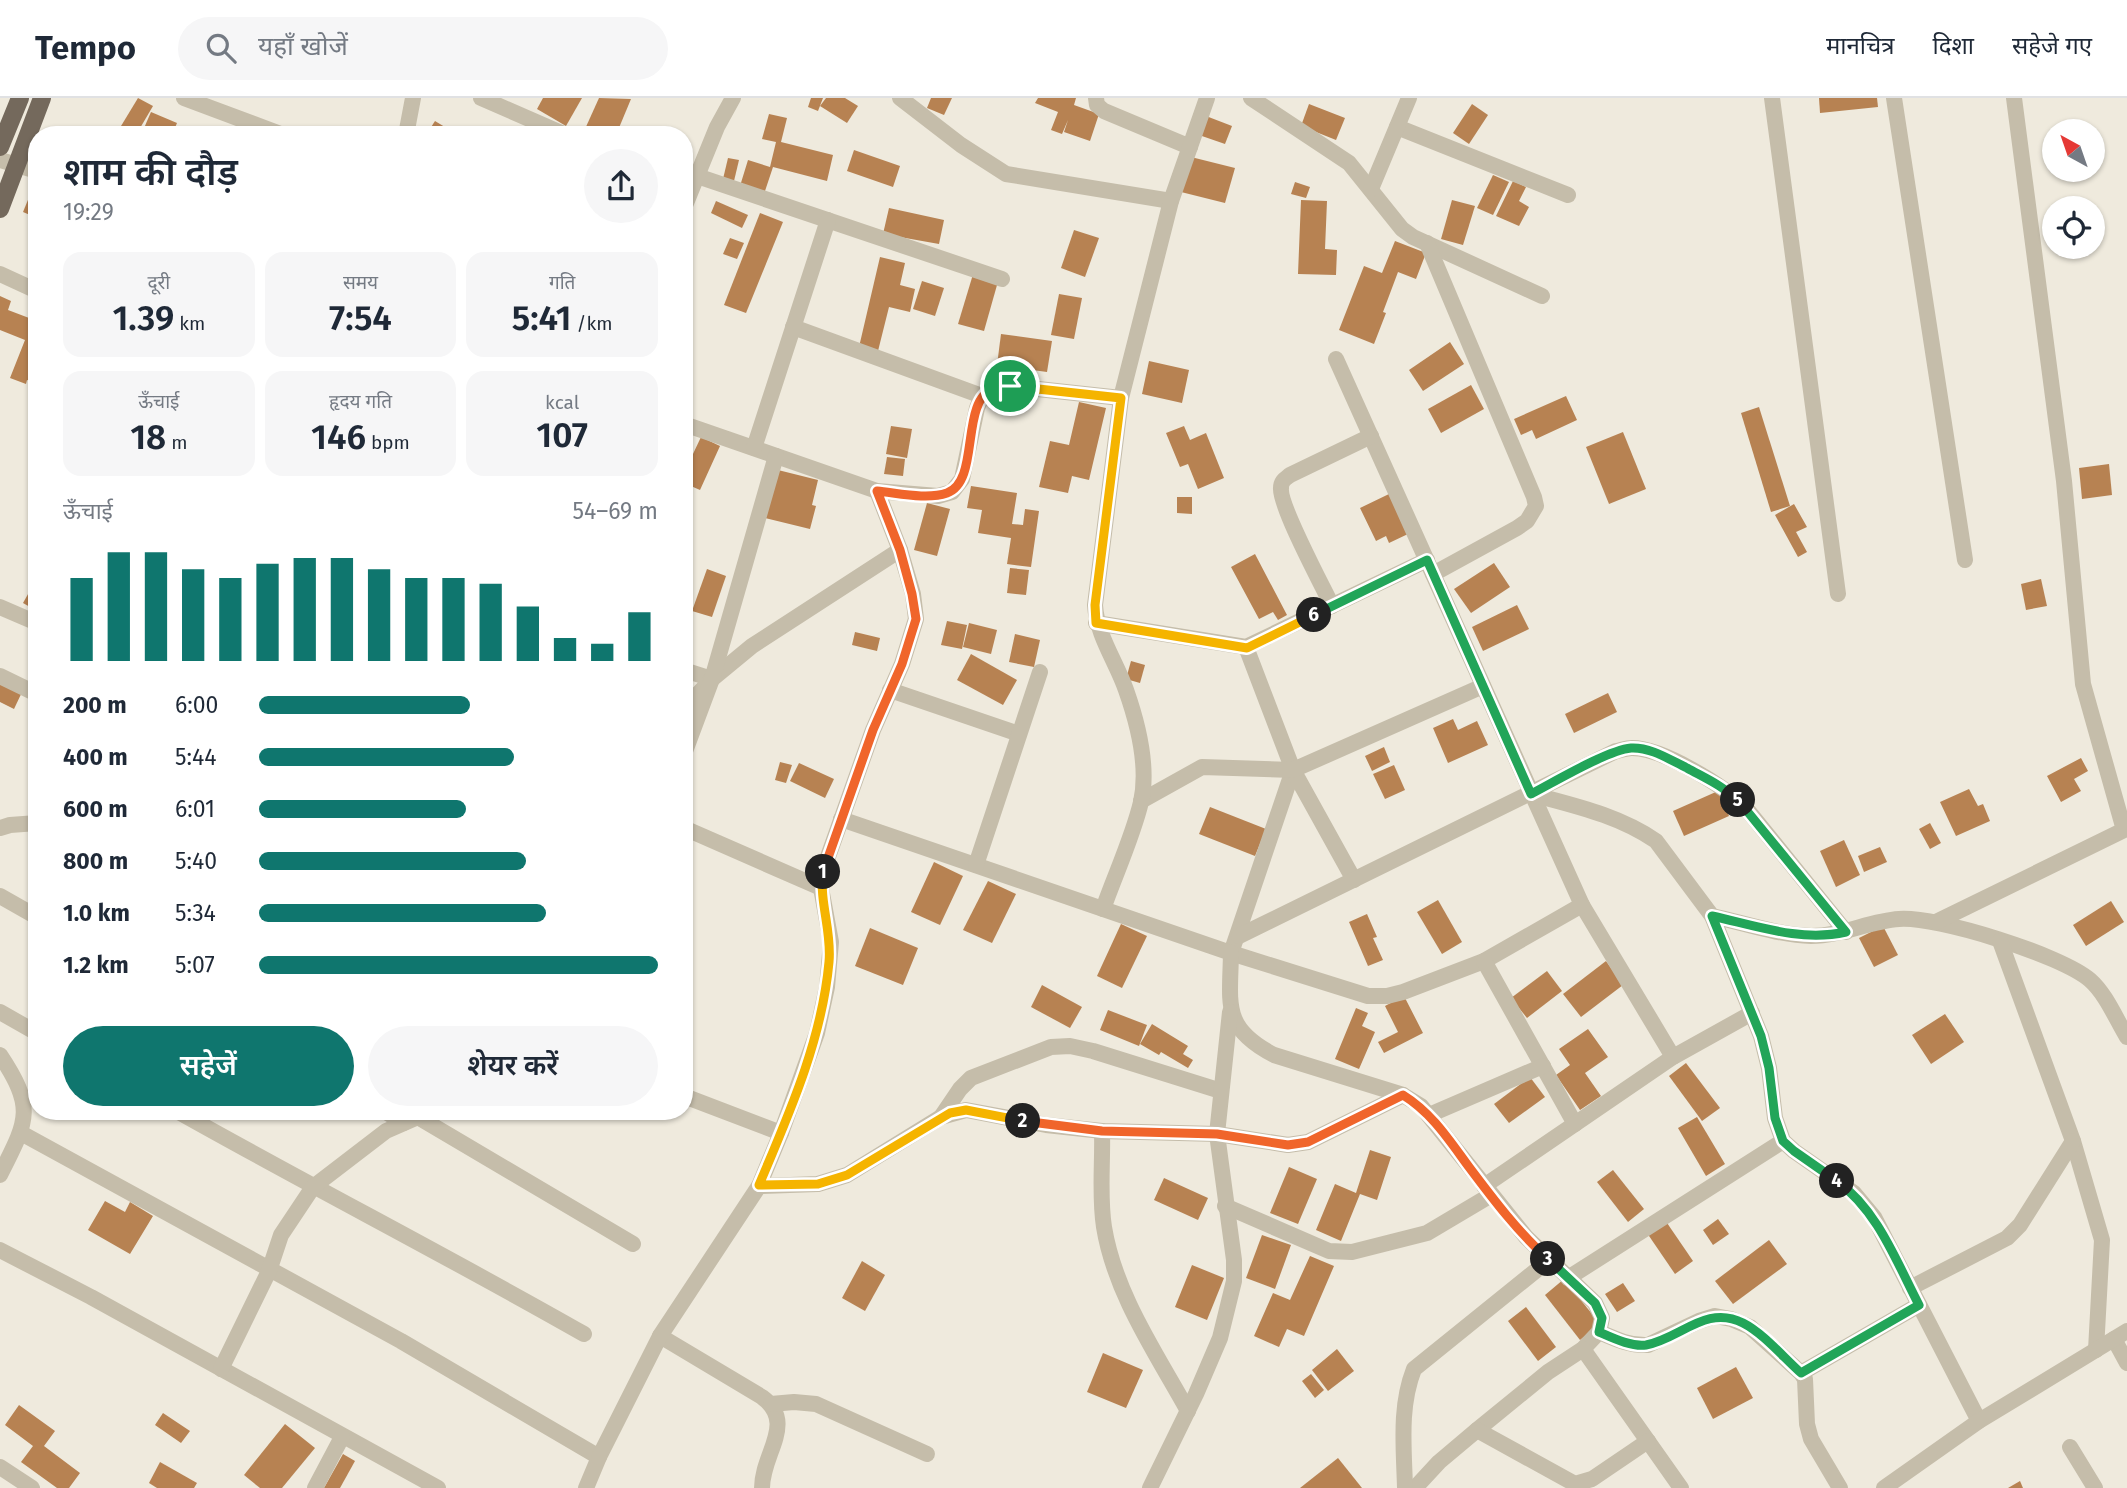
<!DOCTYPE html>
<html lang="hi">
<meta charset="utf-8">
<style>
body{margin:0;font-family:"Fira Sans","Noto Sans Devanagari",sans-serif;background:#f6f6f7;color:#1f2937;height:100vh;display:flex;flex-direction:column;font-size:26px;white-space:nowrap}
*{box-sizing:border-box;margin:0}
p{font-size:23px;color:#747a83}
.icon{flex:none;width:38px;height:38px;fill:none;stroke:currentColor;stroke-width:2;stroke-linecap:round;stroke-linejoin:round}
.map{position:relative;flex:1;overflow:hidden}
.panel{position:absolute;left:28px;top:28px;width:665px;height:994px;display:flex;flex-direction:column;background:#fff;border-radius:28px;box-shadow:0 2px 5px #0004}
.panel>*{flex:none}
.needle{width:46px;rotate:320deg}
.buttons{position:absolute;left:2042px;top:21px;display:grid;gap:14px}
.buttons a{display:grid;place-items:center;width:63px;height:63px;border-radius:50%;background:#fff;box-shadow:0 2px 5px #0004;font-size:35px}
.pin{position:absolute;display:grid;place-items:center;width:60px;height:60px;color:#fff;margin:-30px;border:4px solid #fff;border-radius:50%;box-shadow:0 2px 7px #0007}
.km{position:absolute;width:35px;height:35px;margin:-18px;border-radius:50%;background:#222;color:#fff;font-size:19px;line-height:35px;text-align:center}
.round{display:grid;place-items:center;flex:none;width:74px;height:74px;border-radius:37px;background:#f6f6f7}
.overview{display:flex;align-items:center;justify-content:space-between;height:119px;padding:0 35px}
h1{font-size:38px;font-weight:600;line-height:52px}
.metrics{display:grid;grid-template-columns:repeat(3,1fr);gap:10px;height:119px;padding:7px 35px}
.metrics div{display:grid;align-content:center;border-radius:18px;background:#f6f6f7;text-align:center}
.metrics b{font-size:35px;font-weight:600}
.metrics small{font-size:19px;font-weight:400}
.metrics p{font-size:19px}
.chart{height:196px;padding:14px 35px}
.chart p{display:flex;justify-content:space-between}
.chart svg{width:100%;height:126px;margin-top:7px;stroke:#0f766e;stroke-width:6}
.action{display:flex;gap:14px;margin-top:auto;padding:14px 35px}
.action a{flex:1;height:80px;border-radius:42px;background:#0f766e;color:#fff;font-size:28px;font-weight:600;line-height:80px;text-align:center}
.action a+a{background:#f6f6f7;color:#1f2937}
ul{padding:0 35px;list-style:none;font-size:23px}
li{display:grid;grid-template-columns:112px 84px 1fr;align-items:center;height:52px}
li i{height:18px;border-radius:9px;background:#0f766e}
header{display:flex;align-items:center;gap:42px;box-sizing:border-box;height:98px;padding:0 35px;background:#fff;border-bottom:2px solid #e0e1e3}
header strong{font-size:33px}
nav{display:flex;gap:38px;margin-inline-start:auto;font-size:24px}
.search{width:490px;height:63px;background:#f6f6f7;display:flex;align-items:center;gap:18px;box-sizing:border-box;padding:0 24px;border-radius:38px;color:#747a83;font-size:26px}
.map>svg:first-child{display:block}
.building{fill:#b78252}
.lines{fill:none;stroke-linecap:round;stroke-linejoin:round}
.street{stroke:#c5bdaa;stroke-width:16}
.primary{stroke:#74695c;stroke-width:18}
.split-1-casing{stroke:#fff;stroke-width:14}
.split-2-casing{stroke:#fff;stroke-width:14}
.split-3-casing{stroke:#fff;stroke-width:14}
.split-4-casing{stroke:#fff;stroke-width:14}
.split-5-casing{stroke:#fff;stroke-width:14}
.split-6-casing{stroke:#fff;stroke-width:14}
.split-7-casing{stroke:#fff;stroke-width:14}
.split-1{stroke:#f0652b;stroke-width:9}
.split-2{stroke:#f5b400;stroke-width:9}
.split-3{stroke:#f0652b;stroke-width:9}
.split-4{stroke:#22a559;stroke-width:9}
.split-5{stroke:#22a559;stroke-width:9}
.split-6{stroke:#22a559;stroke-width:9}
.split-7{stroke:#f5b400;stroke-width:9}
</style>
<header>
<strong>Tempo</strong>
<div class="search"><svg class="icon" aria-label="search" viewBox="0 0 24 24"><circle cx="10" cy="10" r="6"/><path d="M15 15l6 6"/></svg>यहाँ खोजें</div>
<nav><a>मानचित्र</a><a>दिशा</a><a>सहेजे गए</a></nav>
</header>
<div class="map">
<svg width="2127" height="1390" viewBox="0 0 2127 1390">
<rect width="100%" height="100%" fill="#efeadd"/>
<g class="building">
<polygon points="138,0 153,8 136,37 125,37 118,33"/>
<polygon points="543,0 582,0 566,28 537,11"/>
<polygon points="599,0 631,1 616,37 600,37 585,31"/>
<polygon points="811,0 823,0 818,13 808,9"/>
<polygon points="826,0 845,0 858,8 847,25 820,8"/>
<polygon points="931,0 952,0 944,17 927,10"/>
<polygon points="1038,0 1076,0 1074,7 1099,16 1090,43 1064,34 1068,22 1062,36 1051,32 1058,14 1035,5"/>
<polygon points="1819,0 1877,0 1878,9 1820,15"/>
<polygon points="1309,6 1345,20 1336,42 1301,28"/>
<polygon points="1472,6 1488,17 1469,46 1453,35"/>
<polygon points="151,14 177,25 172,37 141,37"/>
<polygon points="769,16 787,20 781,44 833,57 827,83 773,69 764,96 740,88 748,62 770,69 776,44 762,41"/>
<polygon points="1206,18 1232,28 1225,46 1199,37"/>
<polygon points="435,23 458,37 426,37"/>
<polygon points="854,52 900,68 893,89 847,73"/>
<polygon points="1191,59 1235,70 1225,105 1181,94"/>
<polygon points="728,60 739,62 734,83 723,81"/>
<polygon points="1493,77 1509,84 1493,117 1477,110"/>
<polygon points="37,80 37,120 23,114"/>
<polygon points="1513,83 1526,89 1519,103 1529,109 1519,128 1496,118"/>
<polygon points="1295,84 1310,89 1306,100 1291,96"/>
<polygon points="1301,102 1327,103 1325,151 1337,152 1336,177 1298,176"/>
<polygon points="1452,102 1475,108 1463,147 1441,141"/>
<polygon points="716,103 748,117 742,130 711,115"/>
<polygon points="889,110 944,122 939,146 883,136"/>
<polygon points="760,115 783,124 746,215 724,207"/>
<polygon points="1074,132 1099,140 1085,179 1061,170"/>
<polygon points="730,140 744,145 737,161 723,156"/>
<polygon points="1395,143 1426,155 1416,181 1398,174 1383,214 1386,215 1374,246 1339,232 1364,168 1382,175"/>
<polygon points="880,159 905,165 900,187 915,191 910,214 889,209 878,253 859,249"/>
<polygon points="974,173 999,180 984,233 958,226"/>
<polygon points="922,183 944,190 935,218 913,211"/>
<polygon points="1059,196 1082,200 1074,241 1051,237"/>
<polygon points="0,198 11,203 8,212 37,223 37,241 29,262 37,265 37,285 27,282 26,286 10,280 25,242 0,232"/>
<polygon points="1001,236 1052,243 1047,274 997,267"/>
<polygon points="1450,244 1464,266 1423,293 1409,272"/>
<polygon points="1149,263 1189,272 1182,305 1142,296"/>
<polygon points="1471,287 1484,311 1441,335 1428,311"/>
<polygon points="1566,298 1577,322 1536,341 1532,332 1521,337 1514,321"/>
<polygon points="1079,304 1106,310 1089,382 1072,378 1068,395 1039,389 1050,343 1069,347"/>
<polygon points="1759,309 1790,408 1771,414 1741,315"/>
<polygon points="891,328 912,331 907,360 886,356"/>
<polygon points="1184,328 1190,342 1206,335 1224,380 1198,391 1188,366 1180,369 1166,335"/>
<polygon points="1623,334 1646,391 1609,406 1586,349"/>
<polygon points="701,339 720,348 700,392 684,385 684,375"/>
<polygon points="887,359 905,361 903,378 884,376"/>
<polygon points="2109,366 2112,397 2082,401 2079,370"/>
<polygon points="778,372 818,382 812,407 816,408 810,431 765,420"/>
<polygon points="971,388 1017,395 1012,426 1023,427 1025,411 1039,413 1031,469 1007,466 1011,440 978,435 982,412 967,410"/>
<polygon points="1389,396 1408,436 1389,445 1386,438 1376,443 1360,410"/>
<polygon points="1177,399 1192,399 1192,416 1177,415"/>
<polygon points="927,405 950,411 937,458 914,452"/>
<polygon points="1794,406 1807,429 1796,434 1807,454 1798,459 1775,417"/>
<polygon points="1255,456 1287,517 1278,522 1273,514 1259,521 1231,469"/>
<polygon points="1494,465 1510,489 1471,515 1454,491"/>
<polygon points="1010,470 1029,472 1026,497 1007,495"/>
<polygon points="707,471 726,478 712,519 692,513"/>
<polygon points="37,480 37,513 23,505"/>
<polygon points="2041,481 2047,508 2026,512 2021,486"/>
<polygon points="1517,507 1529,531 1483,553 1472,529"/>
<polygon points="947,523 967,527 962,551 941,547"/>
<polygon points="969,525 997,532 991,556 963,549"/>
<polygon points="855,534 880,540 877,553 852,547"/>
<polygon points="1015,536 1040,542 1034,569 1009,564"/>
<polygon points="971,556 1017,582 1003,607 957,582"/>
<polygon points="1131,563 1145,567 1140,585 1126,581"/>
<polygon points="0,584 23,592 14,611 0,604"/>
<polygon points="1608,595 1617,614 1574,635 1565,616"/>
<polygon points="1453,621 1458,632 1477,623 1488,647 1448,665 1433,630"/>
<polygon points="1384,649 1390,664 1372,673 1365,658"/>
<polygon points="2081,660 2088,673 2074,681 2081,693 2061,704 2047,678"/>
<polygon points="780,664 792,667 786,685 775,682"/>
<polygon points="799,665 834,681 825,700 790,683"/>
<polygon points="1394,667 1405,692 1385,701 1373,676"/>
<polygon points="1969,691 1978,708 1983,706 1990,723 1956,738 1940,704"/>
<polygon points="1718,693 1729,718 1684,738 1673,713"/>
<polygon points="1210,709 1266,731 1255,758 1199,736"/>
<polygon points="1930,725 1941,745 1930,751 1919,731"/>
<polygon points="1844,742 1860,777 1836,789 1820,753"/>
<polygon points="1880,749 1887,764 1864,774 1858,758"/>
<polygon points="934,764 963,778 940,827 911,814"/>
<polygon points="988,783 1016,796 992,845 963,832"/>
<polygon points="1438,802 1462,844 1442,856 1417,814"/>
<polygon points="2111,803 2124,824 2086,848 2073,827"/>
<polygon points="1367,816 1377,839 1373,840 1383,862 1368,868 1349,824"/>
<polygon points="1121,826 1147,838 1122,890 1097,878"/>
<polygon points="1883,828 1898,857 1874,869 1859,840"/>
<polygon points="870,830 918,850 903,887 855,868"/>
<polygon points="1606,863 1623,887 1581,919 1563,896"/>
<polygon points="1547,873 1562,893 1527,920 1511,900"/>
<polygon points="1042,887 1082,909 1070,930 1031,909"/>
<polygon points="1404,898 1423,935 1384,955 1378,944 1398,934 1385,908"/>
<polygon points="1356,910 1368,915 1362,928 1375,934 1359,971 1335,961"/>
<polygon points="1108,912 1147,927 1139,948 1100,932"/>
<polygon points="1945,916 1964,944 1931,966 1912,937"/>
<polygon points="1152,926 1188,948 1183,956 1193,962 1188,970 1161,954 1159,957 1140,946"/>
<polygon points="1588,931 1608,959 1585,975 1601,998 1580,1012 1556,977 1570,967 1559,951"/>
<polygon points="1686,965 1720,1010 1702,1023 1669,978"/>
<polygon points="1530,979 1545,999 1509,1025 1494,1006"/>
<polygon points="1697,1019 1725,1066 1706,1078 1678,1030"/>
<polygon points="1370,1052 1391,1059 1377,1102 1360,1096 1341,1143 1316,1132 1335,1086 1356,1095"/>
<polygon points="1289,1069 1317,1081 1298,1126 1270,1115"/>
<polygon points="1613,1072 1644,1111 1628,1124 1597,1084"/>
<polygon points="1164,1080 1208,1100 1198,1122 1154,1102"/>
<polygon points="105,1103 125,1114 130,1104 153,1118 130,1156 88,1132"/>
<polygon points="1718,1121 1729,1136 1713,1147 1703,1132"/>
<polygon points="1665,1122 1693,1163 1675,1176 1647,1135"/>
<polygon points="1262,1137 1291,1147 1275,1191 1246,1180"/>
<polygon points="1769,1142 1787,1166 1733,1206 1715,1183"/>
<polygon points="1310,1158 1334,1168 1304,1238 1287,1231 1279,1249 1254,1238 1273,1195 1290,1202"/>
<polygon points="862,1163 885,1177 865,1213 842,1200"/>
<polygon points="1192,1167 1224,1180 1207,1222 1175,1209"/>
<polygon points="1564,1181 1600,1226 1580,1242 1545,1197"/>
<polygon points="1623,1185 1635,1203 1617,1214 1605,1196"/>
<polygon points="1526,1209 1556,1249 1538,1263 1508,1223"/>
<polygon points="1337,1251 1354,1273 1328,1293 1312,1272"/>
<polygon points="1103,1255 1143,1272 1126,1310 1087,1294"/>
<polygon points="1736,1269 1753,1300 1713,1321 1697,1290"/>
<polygon points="1311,1276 1324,1292 1315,1300 1302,1283"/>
<polygon points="19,1307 55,1333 44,1348 80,1375 69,1390 57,1390 21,1364 33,1348 5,1327"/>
<polygon points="163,1315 190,1333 181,1345 155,1327"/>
<polygon points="285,1326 315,1350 282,1390 260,1390 244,1377"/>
<polygon points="343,1356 355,1363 340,1390 324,1390"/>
<polygon points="1338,1360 1362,1390 1300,1390"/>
<polygon points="160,1364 197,1385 194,1390 157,1390 149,1385"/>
<polygon points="2020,1383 2023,1390 2008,1390"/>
</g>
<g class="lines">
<g class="street">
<polyline points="184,0 283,37"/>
<polyline points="481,0 566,37"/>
<polyline points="900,0 961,47 1006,76 1171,103"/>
<polyline points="1096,0 1097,7 1104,13 1190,49"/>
<polyline points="1251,0 1349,65 1402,131 1413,139 1542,198"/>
<polyline points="1772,0 1838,496"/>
<polyline points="1894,0 1965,462"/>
<polyline points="1397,29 1568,97"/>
<polyline points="406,37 413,0"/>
<polyline points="0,62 37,73"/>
<polyline points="697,78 1002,181"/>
<polyline points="1371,91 1409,0"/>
<polyline points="684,110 717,29 733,0"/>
<polyline points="1427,145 1534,399 1536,408 1527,423 1517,430 1433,476"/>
<polyline points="0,176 37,193"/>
<polyline points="793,229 982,298"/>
<polyline points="1336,261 1582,807 1673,959"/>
<polyline points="684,326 877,393 938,398 952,394 962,381 977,310 982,298 993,290 1010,288 1121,300"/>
<polyline points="754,350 828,122"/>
<path d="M1332 508C1322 487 1279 407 1281 390 1281 383 1285 381 1290 377L1371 338"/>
<polyline points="0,509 37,525"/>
<polyline points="1096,525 1246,549 1427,462"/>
<polyline points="1246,549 1293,672 1231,855 1368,898 1387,898 1403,894 1484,863 1582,807"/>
<polyline points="684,572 712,581"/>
<polyline points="0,578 37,596"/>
<polyline points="890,592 1019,636"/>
<polyline points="684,611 712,581 752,548 900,452"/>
<polyline points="684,656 712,581 776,358"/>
<polyline points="1293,672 1354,782"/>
<path d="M1531 696C1575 708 1618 717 1656 743L1712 818 1761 938 1769 970 1775 1020 1783 1043 1794 1053 1854 1095 1874 1119 1979 1323"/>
<polyline points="1141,703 1202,669 1293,672 1483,588"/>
<path d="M841 721 1231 855C1230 907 1222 930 1274 957L1403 997 1421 1008 1526 1139 1595 1205 1602 1220 1599 1234 1583 1251 1548 1274 1477 1332 1439 1364 1415 1390"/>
<polyline points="0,730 10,727 37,725"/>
<polyline points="684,730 821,790"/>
<polyline points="976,767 1040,574"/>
<polyline points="0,798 37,819"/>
<path d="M1103 811C1115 777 1133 738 1141 704 1149 668 1138 626 1126 592 1116 563 1097 538 1095 507L1121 300 1171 103 1207 0"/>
<path d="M1712 818C1744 825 1778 837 1811 838 1842 838 1869 823 1899 821 1937 818 2061 857 2090 882 2106 896 2116 921 2127 939"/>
<polyline points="1936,824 2124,732 2083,586 2064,383 2014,0"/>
<path d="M1239 838 1616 653C1621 652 1627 650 1632 650 1663 650 1724 688 1745 709L1846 834"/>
<polyline points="2000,843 2073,1043 2102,1142 2096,1252"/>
<polyline points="1484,863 1575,1026"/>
<polyline points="0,914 37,935"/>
<path d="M0 957C36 1011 27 1023 0 1077"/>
<polyline points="684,998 781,1035"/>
<path d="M177 1013C312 1089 449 1159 584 1236"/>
<polyline points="384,1013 404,1025"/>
<polyline points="1429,1017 1543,968"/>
<polyline points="418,1019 633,1146"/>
<polyline points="941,1019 960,991 971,980 1051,949 1070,948 1093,953 1221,993"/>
<path d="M1102 1033C1103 1064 1099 1098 1104 1129 1115 1196 1156 1255 1188 1313"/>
<polyline points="21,1035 401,1243 599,1359 586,1390"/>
<polyline points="759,1088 818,1086 847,1077 941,1019 966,1012 1046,1027 1102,1033 1217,1036 1288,1047 1308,1044 1403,997"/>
<polyline points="1484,1088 1673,959 1752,915"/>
<polyline points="1225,1108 1329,1153 1352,1154 1427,1135 1491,1097"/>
<polyline points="0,1152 91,1199 438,1390"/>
<polyline points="1568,1180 1783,1043"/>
<polyline points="1910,1190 2007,1140 2020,1127 2073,1043"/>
<path d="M1599 1234C1615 1241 1630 1248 1648 1247L1699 1223 1715 1218 1731 1221 1750 1229 1801 1275 1805 1281 1807 1326 1811 1341 1840 1390"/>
<path d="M660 1238 762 1299C797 1325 762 1355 762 1390"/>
<polyline points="2114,1241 2127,1265"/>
<polyline points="1583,1251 1681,1390"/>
<polyline points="221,1271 269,1173 281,1137 313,1089 386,1033 418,1019 443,1013"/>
<polyline points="1801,1275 1919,1207"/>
<polyline points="771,1306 794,1304 816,1306 927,1356"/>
<polyline points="1477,1332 1575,1386 1592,1381 1648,1343"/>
<polyline points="2070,1349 2095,1390"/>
<polyline points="599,1359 660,1238 759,1088 781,1035 817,935 827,889 831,844 821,790 824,770 873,632 902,566 916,521 913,496 900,452 877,393"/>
<polyline points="0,1369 32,1390"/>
<polyline points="315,1390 342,1339"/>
<polyline points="1150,1390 1196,1296 1220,1240 1234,1183 1234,1162 1217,1036 1230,914"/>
<path d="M1405 1390C1404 1350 1399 1309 1414 1271L1549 1162"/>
<polyline points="1884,1390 1979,1323 2127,1233"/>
</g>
<g class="primary">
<polyline points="0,49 20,0"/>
<polyline points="0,111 42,0"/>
</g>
</g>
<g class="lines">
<defs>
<path id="split-1" d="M823 774 873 632 902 566 916 521 912 496 900 452 877 393C898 395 927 402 947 395 981 383 959 303 994 290 998 288 1005 288 1010 288"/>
<path id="split-2" d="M823 774C819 804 832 833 829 864 822 942 789 1016 759 1087L818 1086 847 1077 950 1015 966 1012 1023 1023"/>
<path id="split-3" d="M1023 1023 1102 1033 1217 1036 1288 1047 1308 1044 1403 997C1432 1015 1449 1042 1469 1069 1493 1101 1518 1134 1548 1161"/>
<path id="split-4" d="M1548 1161 1595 1205 1602 1220 1599 1234C1613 1240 1631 1249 1646 1247 1680 1241 1706 1206 1743 1225 1763 1235 1784 1260 1801 1275L1919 1207C1896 1163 1878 1113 1837 1083"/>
<path id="split-5" d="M1738 702 1846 834C1801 844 1757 828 1712 818L1761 938 1769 970 1775 1020 1783 1043 1794 1053 1837 1083"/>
<path id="split-6" d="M1314 517 1427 462 1531 696C1554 684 1608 652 1631 650 1651 649 1670 662 1687 670 1705 680 1723 688 1738 702"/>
<polyline id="split-7" points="1010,288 1121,300 1095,507 1096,525 1247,550 1314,517"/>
</defs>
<use href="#split-1" class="split-1-casing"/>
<use href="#split-2" class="split-2-casing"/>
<use href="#split-3" class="split-3-casing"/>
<use href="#split-4" class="split-4-casing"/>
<use href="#split-5" class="split-5-casing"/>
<use href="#split-6" class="split-6-casing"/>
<use href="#split-7" class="split-7-casing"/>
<use href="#split-1" class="split-1"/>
<use href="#split-2" class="split-2"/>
<use href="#split-3" class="split-3"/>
<use href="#split-4" class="split-4"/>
<use href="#split-5" class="split-5"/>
<use href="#split-6" class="split-6"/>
<use href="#split-7" class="split-7"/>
</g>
</svg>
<div class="buttons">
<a><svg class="needle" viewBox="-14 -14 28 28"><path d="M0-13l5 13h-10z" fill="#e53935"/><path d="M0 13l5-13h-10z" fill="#747a83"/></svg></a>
<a><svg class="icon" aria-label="locate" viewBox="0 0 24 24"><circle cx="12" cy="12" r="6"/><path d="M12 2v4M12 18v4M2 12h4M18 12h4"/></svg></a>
</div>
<div class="pin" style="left:1010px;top:288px;background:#1e9e55"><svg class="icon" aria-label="arrive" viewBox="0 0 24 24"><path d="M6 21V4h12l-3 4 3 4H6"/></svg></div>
<b class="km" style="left:823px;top:774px">1</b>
<b class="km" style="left:1023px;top:1023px">2</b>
<b class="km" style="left:1548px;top:1161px">3</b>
<b class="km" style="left:1837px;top:1083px">4</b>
<b class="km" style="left:1738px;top:702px">5</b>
<b class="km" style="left:1314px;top:517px">6</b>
<section class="panel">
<div class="overview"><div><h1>शाम की दौड़</h1><p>19:29</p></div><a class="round"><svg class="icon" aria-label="share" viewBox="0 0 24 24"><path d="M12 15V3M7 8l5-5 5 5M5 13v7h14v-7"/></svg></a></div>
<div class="metrics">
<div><p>दूरी</p><b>1.39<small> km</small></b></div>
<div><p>समय</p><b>7:54</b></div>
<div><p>गति</p><b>5:41<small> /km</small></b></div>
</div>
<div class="metrics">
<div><p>ऊँचाई</p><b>18<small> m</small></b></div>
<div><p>हृदय गति</p><b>146<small> bpm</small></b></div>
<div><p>kcal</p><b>107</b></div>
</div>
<div class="chart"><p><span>ऊँचाई</span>54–69 m</p>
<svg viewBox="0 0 160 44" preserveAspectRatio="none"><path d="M5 44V15M15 44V6M25 44V6M35 44V12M45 44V15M55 44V10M65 44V8M75 44V8M85 44V12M95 44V15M105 44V15M115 44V17M125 44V25M135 44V36M145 44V38M155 44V27"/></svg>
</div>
<ul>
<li><b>200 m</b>6:00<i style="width:53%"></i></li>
<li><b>400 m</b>5:44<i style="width:64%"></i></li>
<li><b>600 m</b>6:01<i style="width:52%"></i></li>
<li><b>800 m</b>5:40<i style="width:67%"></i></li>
<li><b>1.0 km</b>5:34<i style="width:72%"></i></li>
<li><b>1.2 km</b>5:07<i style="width:100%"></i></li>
</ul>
<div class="action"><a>सहेजें</a><a>शेयर करें</a></div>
</section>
</div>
